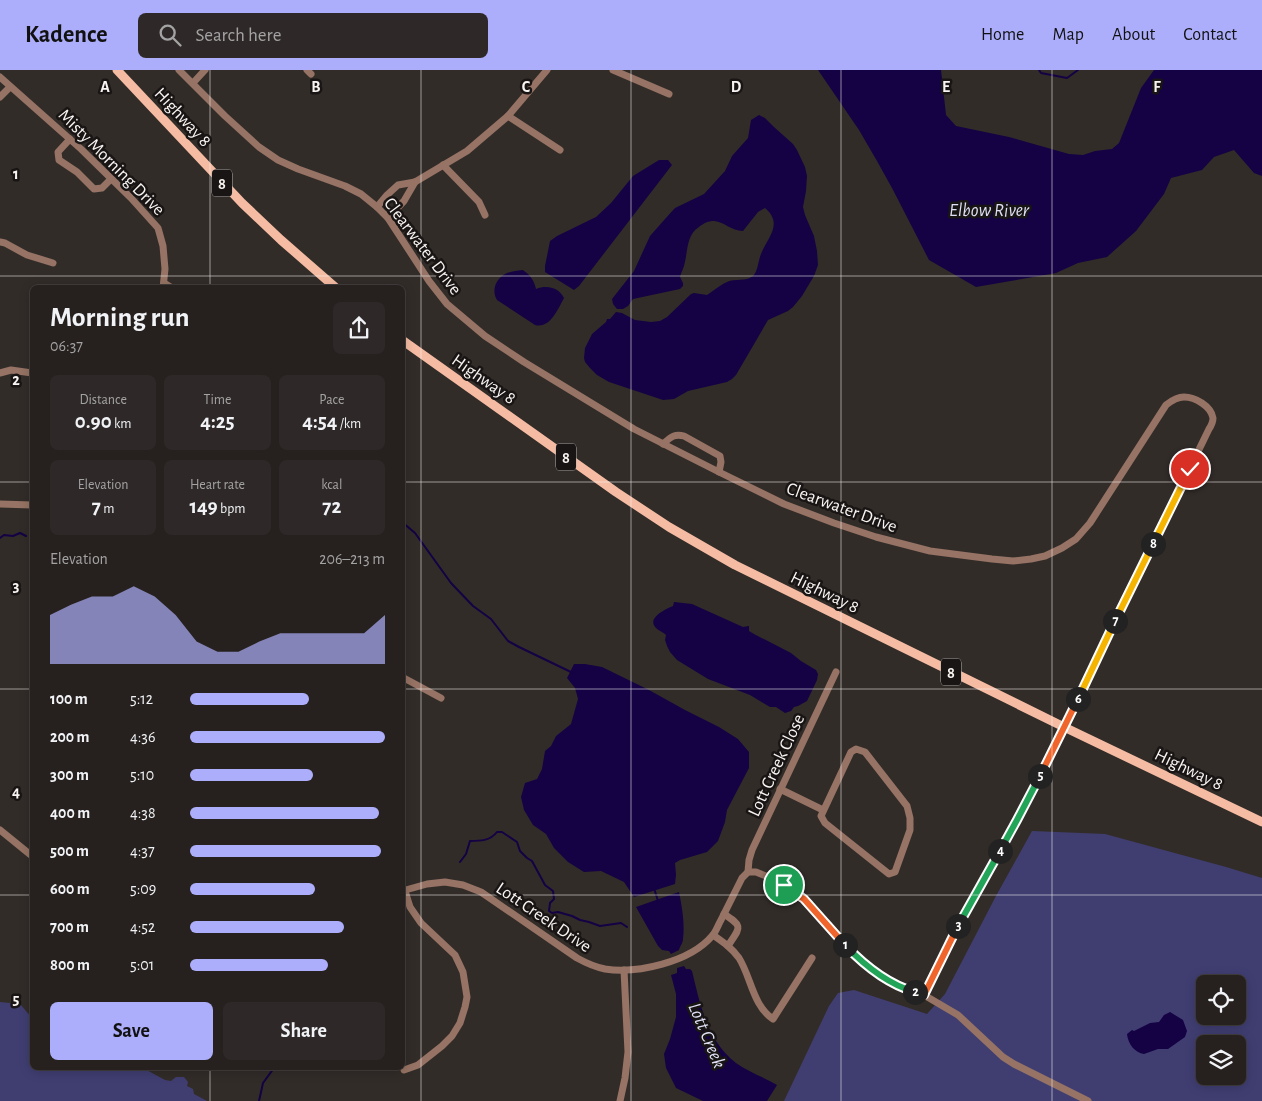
<!DOCTYPE html>
<meta charset="utf-8">
<style>
body{margin:0;font-family:"Alegreya Sans",sans-serif;background:#2e2928;color:#f1f3f6;height:100vh;display:flex;flex-direction:column;font-size:19px;white-space:nowrap}
*{box-sizing:border-box;margin:0}
p{font-size:16px;color:#a4a3a4}
.icon{flex:none;width:28px;height:28px;fill:none;stroke:currentColor;stroke-width:2;stroke-linecap:round;stroke-linejoin:round}
.map{position:relative;flex:1;overflow:hidden}
.drawer{position:absolute;left:30px;top:215px;width:375px;height:785px;display:flex;flex-direction:column;background:#26211f;border-radius:8px;box-shadow:0 2px 12px #0003,0 0 0 1px #423e3d}
.drawer>*{flex:none}
.controls{position:absolute;left:1196px;top:905px;display:grid;gap:10px}
.controls a{display:grid;place-items:center;width:50px;height:50px;border-radius:8px;background:#26211f;box-shadow:0 2px 12px #0003,0 0 0 1px #423e3d;font-size:25px}
.pin{position:absolute;display:grid;place-items:center;width:42px;height:42px;color:#fff;margin:-21px;border:2px solid #fff;border-radius:50%;box-shadow:0 1px 5px #0007}
.km{position:absolute;width:25px;height:25px;margin:-12px;border-radius:50%;background:#222;color:#fff;font-size:14px;line-height:25px;text-align:center}
.round{display:grid;place-items:center;flex:none;width:52px;height:52px;border-radius:8px;background:#2e2928}
.summary{display:flex;align-items:center;justify-content:space-between;height:85px;padding:0 20px}
h1{font-size:28px;font-weight:700;line-height:38px}
.metrics{display:grid;grid-template-columns:repeat(3,1fr);gap:8px;height:85px;padding:5px 20px}
.metrics div{display:grid;align-content:center;border-radius:8px;background:#2e2928;text-align:center}
.metrics b{font-size:21px;font-weight:700}
.metrics small{font-size:14px;font-weight:400}
.metrics p{font-size:14px}
.chart{height:140px;padding:10px 20px}
.chart p{display:flex;justify-content:space-between}
.chart svg{width:100%;height:90px;margin-top:5px;fill:#adaefb;opacity:.7}
.button{display:flex;gap:10px;margin-top:auto;padding:10px 20px}
.button a{flex:1;height:58px;border-radius:8px;background:#adaefb;color:#111;font-size:20px;font-weight:700;line-height:58px;text-align:center}
.button a+a{background:#2e2928;color:#f1f3f6}
ul{padding:0 20px;list-style:none;font-size:16px}
li{display:grid;grid-template-columns:80px 60px 1fr;align-items:center;height:38px}
li i{height:12px;border-radius:6px;background:#adaefb}
header{display:flex;align-items:center;gap:30px;box-sizing:border-box;height:70px;padding:0 25px;background:#adaefb;color:#111}
header strong{font-size:24px}
nav{display:flex;gap:28px;margin-inline-start:auto;font-size:18px}
.search{width:350px;height:45px;background:#2e2928;display:flex;align-items:center;gap:12px;box-sizing:border-box;padding:0 18px;border-radius:8px;color:#a4a3a4;font-size:19px}
.map>svg:first-child{display:block}
.green{fill:#403e71;fill-rule:evenodd}
.water{fill:#140244}
.lines{fill:none;stroke-linecap:round;stroke-linejoin:round}
.stream{stroke:#140244;stroke-width:2}
.minor{stroke:#967364;stroke-width:7}
.major{stroke:#f6bca3;stroke-width:9}
.split-1-casing{stroke:#fff;stroke-width:10}
.split-2-casing{stroke:#fff;stroke-width:10}
.split-3-casing{stroke:#fff;stroke-width:10}
.split-4-casing{stroke:#fff;stroke-width:10}
.split-5-casing{stroke:#fff;stroke-width:10}
.split-6-casing{stroke:#fff;stroke-width:10}
.split-7-casing{stroke:#fff;stroke-width:10}
.split-8-casing{stroke:#fff;stroke-width:10}
.split-9-casing{stroke:#fff;stroke-width:10}
.split-1{stroke:#f0652b;stroke-width:6}
.split-2{stroke:#22a559;stroke-width:6}
.split-3{stroke:#f0652b;stroke-width:6}
.split-4{stroke:#22a559;stroke-width:6}
.split-5{stroke:#22a559;stroke-width:6}
.split-6{stroke:#f0652b;stroke-width:6}
.split-7{stroke:#f5b400;stroke-width:6}
.split-8{stroke:#f5b400;stroke-width:6}
.split-9{stroke:#f5b400;stroke-width:6}
.grid{fill:none;stroke:#f8f4f2;stroke-width:1;stroke-opacity:0.55}
.labels{text-anchor:middle;stroke-width:5;stroke-linejoin:round;paint-order:stroke}
.shield{fill:#181514;stroke:#b5b1af;stroke-width:1}
.shield-label{font-size:16px;font-weight:bold;fill:#f8f4f2}
.street-label{font-size:18px;fill:#f8f4f2;stroke:#181514}
.water-label{font-size:19px;font-style:italic;fill:#dedff4;stroke:#181514}
.grid-label{font-size:16px;text-anchor:middle;font-weight:bold;fill:#f8f4f2;stroke:#181514;stroke-width:5;stroke-linejoin:round;paint-order:stroke}
</style>
<header>
<strong>Kadence</strong>
<div class="search"><svg class="icon" aria-label="search" viewBox="0 0 24 24"><circle cx="10" cy="10" r="6"/><path d="M15 15l6 6"/></svg>Search here</div>
<nav><a>Home</a><a>Map</a><a>About</a><a>Contact</a></nav>
</header>
<div class="map">
<svg width="1262" height="1031" viewBox="0 0 1262 1031">
<rect width="100%" height="100%" fill="#322c29"/>
<g class="green">
<path d="M1032 761 1105 764 1226 797 1262 808V1031H784L829 936 838 923 854 920 927 944 945 924 996 826ZM1205 914H1238V946H1205ZM1205 974H1238V1006H1205Z"/>
<polygon points="0,932 20,934 32,948 32,998 143,998 165,1010 171,1011 176,1007 184,1007 188,1012 187,1016 193,1019 194,1024 207,1031 0,1031"/>
</g>
<g class="water">
<polygon points="818,0 941,0 946,45 956,56 1009,67 1069,84 1083,85 1095,81 1112,79 1119,73 1141,18 1154,0 1262,0 1262,106 1254,103 1234,80 1214,87 1202,100 1171,108 1164,124 1136,161 1107,187 1078,193 1056,203 976,217 929,190 892,118 877,91 859,60"/>
<path d="M759 45 765 48 774 57 793 74 797 80 805 97 807 106 806 121 803 137 805 145 814 166 817 181 818 195 814 206 802 226 793 237 788 241 768 250 736 305 732 309 727 312 688 321 674 329 663 330 609 312 597 305 590 298 585 292 584 288 585 278 592 264 606 252 607 249H610L616 242 622 243 635 250 651 252 660 251 667 247 691 224 694 223 707 225C713 221 720 215 727 212 735 208 746 212 753 206 758 201 758 191 761 184 767 168 784 154 765 138L758 142 743 161C731 161 725 152 714 151 708 151 704 153 699 157 686 165 688 182 684 196 683 199 681 203 680 207L683 213V216L680 219 633 229 628 236 623 239H617L613 234 612 229 634 201 650 166 665 149 675 138 704 124 725 101 732 86 748 68 751 50Z"/>
<polygon points="659,90 668,90 672,95 579,216 574,220 545,202 545,196 550,171 557,166 596,147 611,133 633,106"/>
<path d="M523 200C530 205 534 210 536 219 547 215 558 217 564 228 558 239 550 259 535 255L497 230C491 220 496 208 507 203 512 201 517 201 523 200Z"/>
<path d="M674 532 692 534 743 557 749 556V561L754 564 791 583 801 591 816 600 818 604 817 610 807 631 798 636 794 637 791 641 785 643 776 637H770L750 625 708 609 677 590 670 582 667 576 665 570 666 565C663 562 659 561 656 558 646 548 666 539 673 536Z"/>
<polygon points="574,594 585,594 602,597 649,620 685,640 719,657 738,669 749,682 749,698 727,740 725,752 718,771 707,782 680,790 675,793 676,805 675,814 634,827 624,812 601,801 584,802 568,792 554,778 546,764 533,755 524,740 521,727 525,713 537,709 542,699 545,681 551,676 556,666 571,654 578,629 575,618 567,608"/>
<path d="M679 822C682 837 685 854 683 869 683 873 680 876 679 880L671 884 669 881 662 880 658 876 636 837Z"/>
<path d="M684 896 686 899H690L692 901C700 934 707 971 736 993 748 1002 764 1007 777 1015L767 1031H703L676 1018 666 998 664 984 670 969 676 947V924L671 905 677 903V898Z"/>
<path d="M1170 942 1183 950 1187 961 1185 967 1168 979H1158L1144 984C1135 983 1128 974 1127 964L1132 960 1134 961 1150 953 1159 952 1164 945Z"/>
</g>
<g class="lines">
<g class="stream">
<polyline points="1039,0 1041,3 1067,8 1078,0"/>
<polyline points="402,452 415,463 451,513 473,536 491,549 508,571 519,577 573,603"/>
<polyline points="0,468 4,465 13,466 20,463 26,466"/>
<path d="M460 792 466 784 470 771C480 771 490 771 497 762H502L517 772 520 781 527 788 532 791 545 815 553 821 554 829 550 833 549 841 552 843 558 842 572 846 580 850 589 852 600 856 621 853 627 857"/>
<polyline points="654,818 658,831"/>
<polyline points="259,1031 263,1013 274,998"/>
</g>
<g class="minor">
<path d="M179 0 225 46 259 77 278 90 298 99 345 116 361 124 377 137 388 148 429 211 447 234 485 266 524 292 634 359 719 402 784 434 834 453 876 467 930 481 992 489 1013 491 1031 489 1045 486 1062 478 1076 469 1090 453 1166 335C1171 331 1177 327 1184 327 1195 327 1211 336 1213 348 1213 352 1211 356 1209 359L1037 712C1000 784 957 852 924 925"/>
<polyline points="307,0 311,4"/>
<polyline points="613,0 669,24"/>
<polyline points="0,7 81,79 131,128 158,158 163,176 165,199 163,218"/>
<polyline points="193,13 205,0"/>
<polyline points="0,27 10,17"/>
<polyline points="508,46 560,80"/>
<polyline points="70,69 58,82 59,90 77,102 94,119 102,118 111,109"/>
<polyline points="443,95 479,132 485,145"/>
<polyline points="377,137 387,125 398,115 415,112 467,81 508,46 547,0"/>
<polyline points="388,148 404,131 415,112"/>
<polyline points="0,172 5,173 27,185 53,193"/>
<polyline points="164,213 172,218"/>
<polyline points="0,303 11,300 32,303"/>
<path d="M663 374C670 368 674 363 684 366L720 386 721 392 719 402"/>
<polyline points="0,434 32,435"/>
<polyline points="402,607 441,628"/>
<polygon points="856,679 865,682 907,736 910,748 910,760 895,802 889,804 825,753 821,746 851,682"/>
<polyline points="780,719 823,740"/>
<polyline points="0,760 32,786"/>
<polyline points="748,802 749,790 752,780 836,602"/>
<path d="M402 821 427 814 445 812 463 815 481 822 577 888C586 893 595 897 605 899 637 904 690 892 712 866 716 862 718 855 721 850 728 836 735 822 742 808L748 802H756L771 808 794 821 804 829 858 889 866 896 877 904 909 920 924 925 958 945 1003 987 1014 994 1088 1031"/>
<path d="M724 844C744 857 740 857 728 876"/>
<path d="M713 865C723 872 732 878 739 888 751 907 753 936 773 949L812 888"/>
<polyline points="404,1000 418,995 442,976 452,966 460,953 465,937 467,927 463,902 455,885 421,853 410,837 405,821"/>
<polyline points="620,1031 625,1008 628,982 624,900"/>
</g>
<g class="major">
<polyline points="117,0 242,133 281,170 336,218"/>
<polyline points="402,270 616,422 669,457 735,495 1064,657 1262,752"/>
</g>
</g>
<g class="lines">
<defs>
<polyline id="split-1" points="784,815 804,829 845,875"/>
<path id="split-2" d="M845 875C865 896 887 914 915 922"/>
<polyline id="split-3" points="915,922 924,925 958,856"/>
<polyline id="split-4" points="958,856 1000,781"/>
<polyline id="split-5" points="1000,781 1017,750 1040,706"/>
<polyline id="split-6" points="1040,706 1078,629"/>
<polyline id="split-7" points="1078,629 1115,551"/>
<polyline id="split-8" points="1115,551 1153,474"/>
<polyline id="split-9" points="1153,474 1190,399"/>
</defs>
<use href="#split-1" class="split-1-casing"/>
<use href="#split-2" class="split-2-casing"/>
<use href="#split-3" class="split-3-casing"/>
<use href="#split-4" class="split-4-casing"/>
<use href="#split-5" class="split-5-casing"/>
<use href="#split-6" class="split-6-casing"/>
<use href="#split-7" class="split-7-casing"/>
<use href="#split-8" class="split-8-casing"/>
<use href="#split-9" class="split-9-casing"/>
<use href="#split-1" class="split-1"/>
<use href="#split-2" class="split-2"/>
<use href="#split-3" class="split-3"/>
<use href="#split-4" class="split-4"/>
<use href="#split-5" class="split-5"/>
<use href="#split-6" class="split-6"/>
<use href="#split-7" class="split-7"/>
<use href="#split-8" class="split-8"/>
<use href="#split-9" class="split-9"/>
</g>
<path class="grid" d="M210 0V218M421 0V1031M631 0V1031M841 0V1031M1052 0V1031M0 206H1262M0 412H32M402 412H1262M0 619H32M402 619H1262M0 825H32M402 825H1262M210 998V1031"/>
<g class="labels">
<g class="shield">
<rect x="212" y="99.5" width="20" height="27" rx="4"/>
<rect x="556" y="373.5" width="20" height="27" rx="4"/>
<rect x="941" y="588.5" width="20" height="27" rx="4"/>
</g>
<g class="shield-label">
<text x="222" y="119">8</text>
<text x="566" y="393">8</text>
<text x="951" y="608">8</text>
</g>
<g class="street-label">
<text transform="translate(183 47) rotate(47)" y="6">Highway 8</text>
<text transform="translate(112 92) rotate(45)" y="6">Misty Morning Drive</text>
<text transform="translate(423 176) rotate(53)" y="6">Clearwater Drive</text>
<text transform="translate(484 309) rotate(35)" y="6">Highway 8</text>
<text transform="translate(842 437) rotate(20)" y="6">Clearwater Drive</text>
<text transform="translate(825 522) rotate(26)" y="6">Highway 8</text>
<text transform="translate(776 695) rotate(-65)" y="6">Lott Creek Close</text>
<text transform="translate(1189 699) rotate(26)" y="6">Highway 8</text>
<text transform="translate(544 847) rotate(34)" y="6">Lott Creek Drive</text>
</g>
<g class="water-label">
<text x="989" y="146">Elbow River</text>
<text transform="translate(708 965) rotate(67)" y="7">Lott Creek</text>
</g>
</g>
<g class="grid-label">
<text x="105" y="22">A</text>
<text x="316" y="22">B</text>
<text x="526" y="22">C</text>
<text x="736" y="22">D</text>
<text x="946" y="22">E</text>
<text x="1157" y="22">F</text>
<text x="16" y="109">1</text>
<text x="16" y="315">2</text>
<text x="16" y="521">3</text>
<text x="16" y="727">4</text>
<text x="16" y="934">5</text>
</g>
</svg>
<div class="controls">
<a><svg class="icon" aria-label="locate" viewBox="0 0 24 24"><circle cx="12" cy="12" r="6"/><path d="M12 2v4M12 18v4M2 12h4M18 12h4"/></svg></a>
<a><svg class="icon" aria-label="layers" viewBox="0 0 24 24"><path d="M12 4l9 5-9 5-9-5zM3 14l9 5 9-5"/></svg></a>
</div>
<div class="pin" style="left:784px;top:815px;background:#1e9e55"><svg class="icon" aria-label="arrive" viewBox="0 0 24 24"><path d="M6 21V4h12l-3 4 3 4H6"/></svg></div>
<div class="pin" style="left:1190px;top:399px;background:#d93025"><svg class="icon" aria-label="check" viewBox="0 0 24 24"><path d="M5 12l5 5 9-10"/></svg></div>
<b class="km" style="left:845px;top:875px">1</b>
<b class="km" style="left:915px;top:922px">2</b>
<b class="km" style="left:958px;top:856px">3</b>
<b class="km" style="left:1000px;top:781px">4</b>
<b class="km" style="left:1040px;top:706px">5</b>
<b class="km" style="left:1078px;top:629px">6</b>
<b class="km" style="left:1115px;top:551px">7</b>
<b class="km" style="left:1153px;top:474px">8</b>
<section class="drawer">
<div class="summary"><div><h1>Morning run</h1><p>06:37</p></div><a class="round"><svg class="icon" aria-label="share" viewBox="0 0 24 24"><path d="M12 15V3M7 8l5-5 5 5M5 13v7h14v-7"/></svg></a></div>
<div class="metrics">
<div><p>Distance</p><b>0.90<small> km</small></b></div>
<div><p>Time</p><b>4:25</b></div>
<div><p>Pace</p><b>4:54<small> /km</small></b></div>
</div>
<div class="metrics">
<div><p>Elevation</p><b>7<small> m</small></b></div>
<div><p>Heart rate</p><b>149<small> bpm</small></b></div>
<div><p>kcal</p><b>72</b></div>
</div>
<div class="chart"><p><span>Elevation</span>206–213 m</p>
<svg viewBox="0 0 160 44" preserveAspectRatio="none"><path d="M0 44V20L10 15L20 11L30 11L40 6L50 11L60 20L70 33L80 38L90 38L100 33L110 29L120 29L130 29L140 29L150 29L160 20V44z"/></svg>
</div>
<ul>
<li><b>100 m</b>5:12<i style="width:61%"></i></li>
<li><b>200 m</b>4:36<i style="width:100%"></i></li>
<li><b>300 m</b>5:10<i style="width:63%"></i></li>
<li><b>400 m</b>4:38<i style="width:97%"></i></li>
<li><b>500 m</b>4:37<i style="width:98%"></i></li>
<li><b>600 m</b>5:09<i style="width:64%"></i></li>
<li><b>700 m</b>4:52<i style="width:79%"></i></li>
<li><b>800 m</b>5:01<i style="width:71%"></i></li>
</ul>
<div class="button"><a>Save</a><a>Share</a></div>
</section>
</div>
